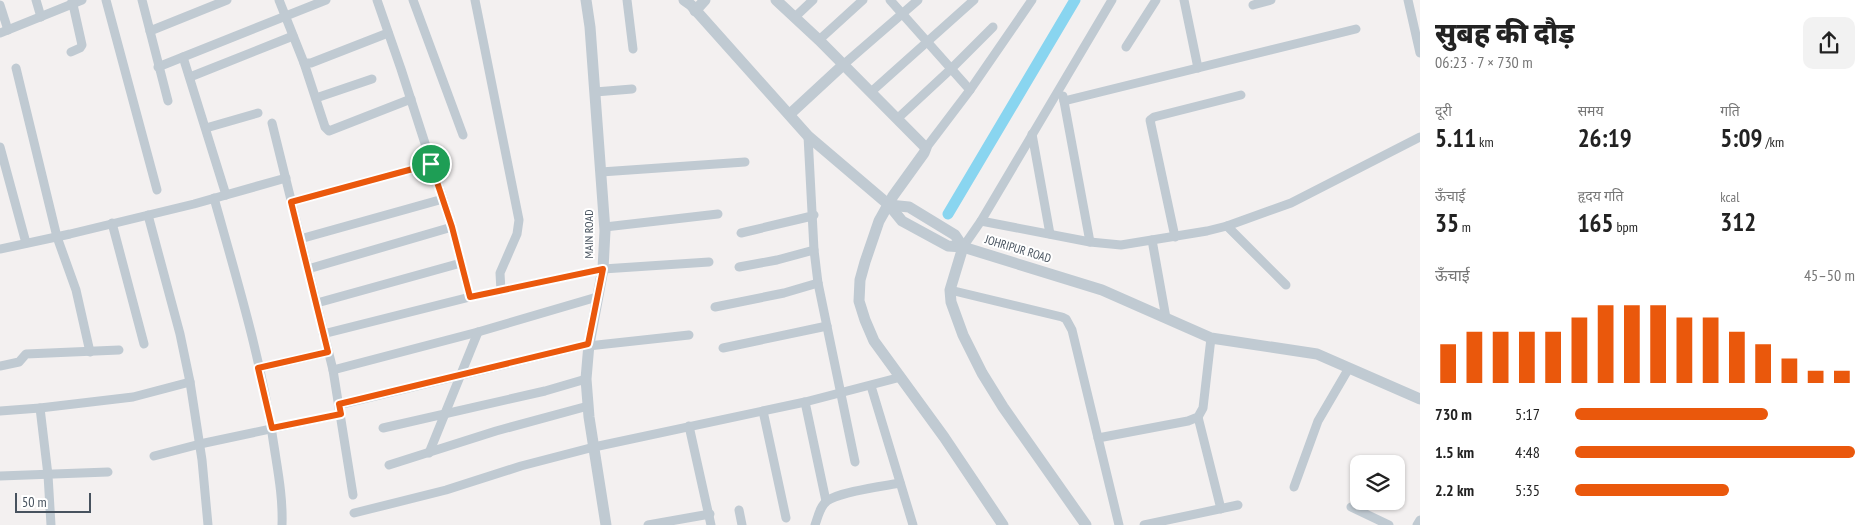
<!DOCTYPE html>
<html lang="hi">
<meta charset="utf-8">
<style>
body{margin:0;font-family:"PT Sans Narrow","Noto Sans Devanagari",sans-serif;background:#f2f2f2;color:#222;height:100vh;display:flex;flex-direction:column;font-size:19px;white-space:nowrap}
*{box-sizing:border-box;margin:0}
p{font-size:16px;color:#767676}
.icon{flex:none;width:28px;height:28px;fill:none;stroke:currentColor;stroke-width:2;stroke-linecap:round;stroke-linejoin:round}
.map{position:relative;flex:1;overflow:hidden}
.side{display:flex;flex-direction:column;background:#fff;width:450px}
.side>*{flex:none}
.fabs{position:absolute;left:1350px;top:455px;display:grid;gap:10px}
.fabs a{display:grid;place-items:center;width:55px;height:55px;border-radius:10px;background:#fff;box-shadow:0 1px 4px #0004;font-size:25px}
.scale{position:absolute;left:15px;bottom:12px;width:76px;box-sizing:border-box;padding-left:5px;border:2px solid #47525e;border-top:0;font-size:14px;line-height:18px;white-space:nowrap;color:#47525e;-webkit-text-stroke:4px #fff;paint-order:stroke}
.pin{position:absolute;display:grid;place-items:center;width:42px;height:42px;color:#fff;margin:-21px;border:2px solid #fff;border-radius:50%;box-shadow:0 1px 5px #0007}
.round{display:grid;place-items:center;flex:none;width:52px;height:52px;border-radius:10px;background:#f2f2f2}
.head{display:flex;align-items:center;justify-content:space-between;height:85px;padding:0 15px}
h1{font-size:28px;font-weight:800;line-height:38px}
.metrics{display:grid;grid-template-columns:repeat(3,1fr);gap:8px;height:85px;padding:5px 15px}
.metrics div{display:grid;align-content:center}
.metrics b{font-size:25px;font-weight:800}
.metrics small{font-size:14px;font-weight:400}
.metrics p{font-size:14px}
.chart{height:140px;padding:10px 15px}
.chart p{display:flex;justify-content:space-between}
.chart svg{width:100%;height:90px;margin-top:5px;stroke:#ea580c;stroke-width:6}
ul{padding:0 15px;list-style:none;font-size:16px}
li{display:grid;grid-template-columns:80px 60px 1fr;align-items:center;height:38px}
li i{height:12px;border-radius:6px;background:#ea580c}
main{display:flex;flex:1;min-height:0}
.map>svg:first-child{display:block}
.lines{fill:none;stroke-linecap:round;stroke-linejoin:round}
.canal{stroke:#89d5f0;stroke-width:11}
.minor{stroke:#c0cad2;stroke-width:9}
.tertiary{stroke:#c0cad2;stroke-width:11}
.route-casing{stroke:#fff;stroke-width:10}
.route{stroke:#ea580c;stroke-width:6}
.labels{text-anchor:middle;stroke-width:4;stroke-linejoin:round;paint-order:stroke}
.street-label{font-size:12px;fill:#47525e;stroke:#fff}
</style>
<main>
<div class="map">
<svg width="1420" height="525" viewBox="0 0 1420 525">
<rect width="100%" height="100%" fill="#f3f0f0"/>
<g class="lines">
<polyline class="canal" points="948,214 1075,0"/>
<g class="minor">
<polyline points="36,0 41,17"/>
<polyline points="106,0 157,190"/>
<polyline points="142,0 168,101"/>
<polyline points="279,0 304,63 311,63 388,33"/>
<polyline points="377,0 401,69 452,227 470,297"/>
<polyline points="413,0 463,135"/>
<polyline points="475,0 519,220 517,234 500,273 501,291"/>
<polyline points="627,0 633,49"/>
<polyline points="890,0 970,90"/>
<polyline points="1184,0 1198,68"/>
<polyline points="1408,0 1420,53"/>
<polyline points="0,5 8,30"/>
<polyline points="1253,5 1271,0"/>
<polyline points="795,17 813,0"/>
<polyline points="150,31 227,0"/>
<polyline points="0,33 82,0"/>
<polyline points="819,40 863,0"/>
<polyline points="1126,47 1156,0"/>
<polyline points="71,52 80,48 82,45 72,0"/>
<polyline points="183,57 226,195"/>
<polyline points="304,63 325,127 329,131 411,99"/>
<polyline points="843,65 918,0"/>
<polyline points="158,67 326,0"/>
<polyline points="16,68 57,237 76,290 90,352"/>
<polyline points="190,77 293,36"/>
<polyline points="595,92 632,89"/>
<polyline points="871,92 974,0"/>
<polyline points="1063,96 1090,242"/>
<polyline points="316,98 372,79"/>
<polyline points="1064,101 1356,29"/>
<polyline points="897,119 952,68 993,27"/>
<polyline points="272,123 333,370 353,495"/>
<polyline points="206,128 258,113"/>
<polyline points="1032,134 1050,234"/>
<polyline points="808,136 814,250 818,283 855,462"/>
<polyline points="0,147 26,243"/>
<polyline points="926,148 970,90 1032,0"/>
<polyline points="601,172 745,162"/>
<path d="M214 198C237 280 262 362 274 446 278 472 283 498 282 525"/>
<polyline points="291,202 431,164"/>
<polyline points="148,215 180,334 190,382 202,460 208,525"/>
<polyline points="981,221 1090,242 1121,245 1207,231 1227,226 1291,203 1420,137"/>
<polyline points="112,223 144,344"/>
<polyline points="1227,226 1286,285"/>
<polyline points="605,227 718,214"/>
<polyline points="741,233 808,217 814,215"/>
<polyline points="1175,237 1150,120 1154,117 1241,95"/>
<polyline points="300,239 443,199"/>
<polyline points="1152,240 1166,318"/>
<polyline points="963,247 981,221 1112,0"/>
<polyline points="0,249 70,234 194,204 286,178"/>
<polyline points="739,267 777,260 814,250"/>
<polyline points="308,269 452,227"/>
<polyline points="950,290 1062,317 1066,319 1072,330 1119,525"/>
<polyline points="317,303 461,263"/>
<polyline points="715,307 784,293 818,283"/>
<polyline points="323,334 470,297 603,269 709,262"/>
<polyline points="588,346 689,335"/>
<polyline points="723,348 827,326"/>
<polyline points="0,366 19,362 26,354 119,350"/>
<polyline points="259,368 328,352"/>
<polyline points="333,370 478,332 597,297"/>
<polyline points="871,386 913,525"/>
<polyline points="805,402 826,501"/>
<polyline points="339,405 589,344"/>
<polyline points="0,411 40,408"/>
<polyline points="763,411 786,518"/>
<polyline points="1198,417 1221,509"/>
<polyline points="689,426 711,525"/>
<polyline points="383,428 545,391 586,379"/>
<polyline points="1098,438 1188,421 1198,417 1203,408 1211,338"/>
<polyline points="429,453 478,332"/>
<polyline points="154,456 200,444 341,414"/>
<polyline points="389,465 496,431 588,406"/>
<polyline points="0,476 108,472"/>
<polyline points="1294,487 1318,421 1349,368"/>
<polyline points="1351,507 1389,525"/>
<polyline points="739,510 742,525"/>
<polyline points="354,513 446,490 521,466 594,447 805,402 901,377"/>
<polyline points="51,525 48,475 40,408 133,397 190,382"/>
<polyline points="648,525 710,514"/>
<path d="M815 525C818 517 820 506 827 501 838 492 884 486 900 483"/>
<polyline points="1144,525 1238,505"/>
<polyline points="1417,525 1420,520"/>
</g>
<g class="tertiary">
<polyline points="586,0 590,27 605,231 603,269 589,344 586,379 589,417 606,525"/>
<polyline points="684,0 691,5 808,136 889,205 902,221 948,246 963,247 1102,290 1211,338 1317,354 1420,399"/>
<polyline points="776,0 819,40 926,148 924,153 893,196 879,221 865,262 860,280 859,301 865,320 874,341 944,437 1003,525"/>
<polyline points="695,11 705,0"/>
<polyline points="790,114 843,65"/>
<polyline points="889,205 909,207 955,235 963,247 950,290 951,302 963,335 982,373 1003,407 1086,525"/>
</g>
</g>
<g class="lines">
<defs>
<polygon id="route" points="431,164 452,227 470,297 603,269 588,344 339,404 341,414 272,428 258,368 328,352 291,202"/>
</defs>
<use href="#route" class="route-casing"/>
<use href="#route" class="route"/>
</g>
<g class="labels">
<g class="street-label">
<text transform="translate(589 234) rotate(-90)" y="4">MAIN ROAD</text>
<text transform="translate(1018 249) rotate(17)" y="4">JOHRIPUR ROAD</text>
</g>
</g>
</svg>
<div class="fabs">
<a><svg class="icon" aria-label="layers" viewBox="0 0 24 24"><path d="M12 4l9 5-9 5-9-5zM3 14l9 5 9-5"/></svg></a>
</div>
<div class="scale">50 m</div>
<div class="pin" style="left:431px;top:164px;background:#1e9e55"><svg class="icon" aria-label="arrive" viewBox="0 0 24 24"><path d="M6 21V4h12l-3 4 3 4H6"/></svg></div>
</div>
<section class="side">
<div class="head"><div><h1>सुबह की दौड़</h1><p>06:23 · 7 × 730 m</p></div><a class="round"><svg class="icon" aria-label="share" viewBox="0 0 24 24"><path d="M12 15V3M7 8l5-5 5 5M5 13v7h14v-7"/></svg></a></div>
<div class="metrics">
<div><p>दूरी</p><b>5.11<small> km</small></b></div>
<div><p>समय</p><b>26:19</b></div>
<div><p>गति</p><b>5:09<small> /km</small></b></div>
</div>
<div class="metrics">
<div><p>ऊँचाई</p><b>35<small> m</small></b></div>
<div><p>हृदय गति</p><b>165<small> bpm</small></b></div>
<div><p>kcal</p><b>312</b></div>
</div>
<div class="chart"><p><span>ऊँचाई</span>45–50 m</p>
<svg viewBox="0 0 160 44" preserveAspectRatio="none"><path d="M5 44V25M15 44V19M25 44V19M35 44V19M45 44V19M55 44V12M65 44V6M75 44V6M85 44V6M95 44V12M105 44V12M115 44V19M125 44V25M135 44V32M145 44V38M155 44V38"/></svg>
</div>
<ul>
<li><b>730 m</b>5:17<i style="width:69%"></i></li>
<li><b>1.5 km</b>4:48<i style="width:100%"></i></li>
<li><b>2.2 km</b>5:35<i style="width:55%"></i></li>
</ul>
</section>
</main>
